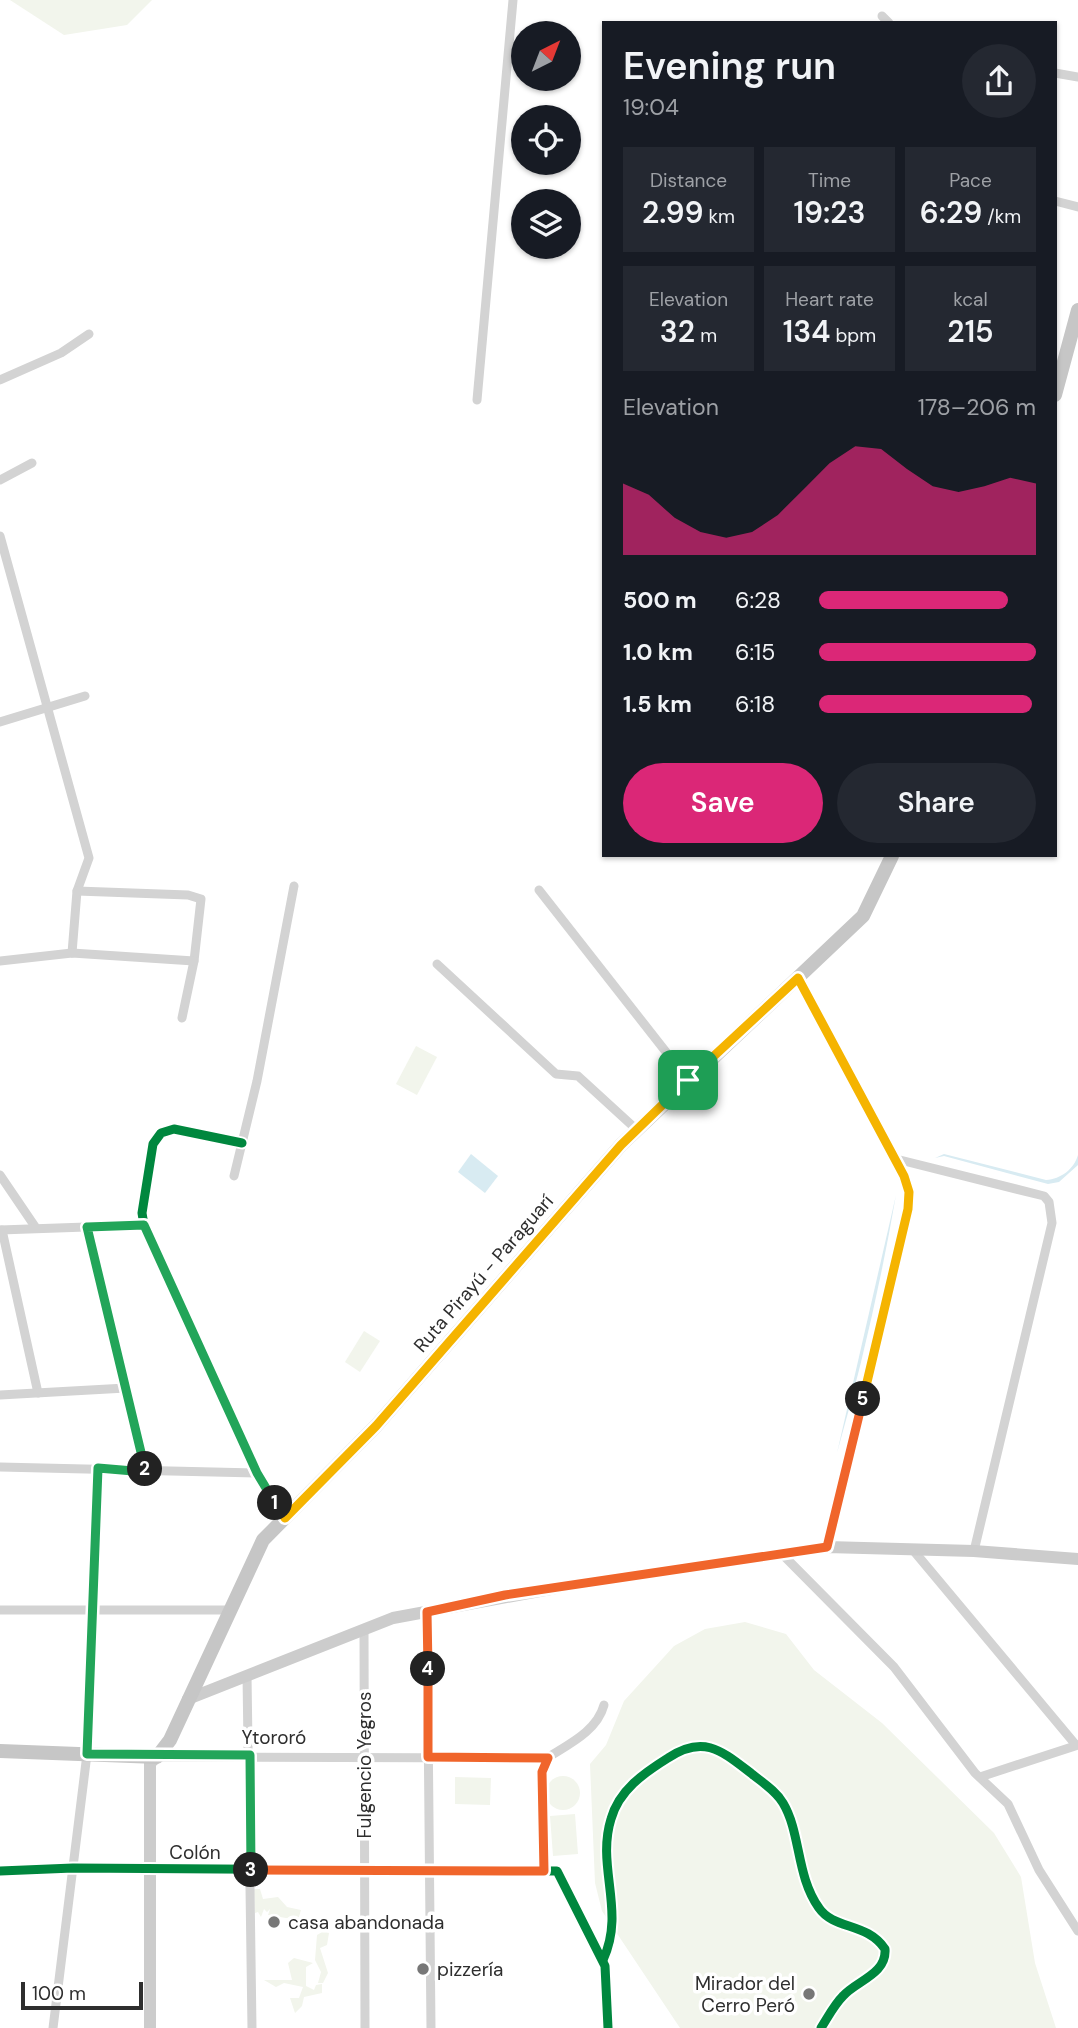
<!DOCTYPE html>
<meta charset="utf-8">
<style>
body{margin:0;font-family:"DM Sans",sans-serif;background:#242831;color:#f1f3f6;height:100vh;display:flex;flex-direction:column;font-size:26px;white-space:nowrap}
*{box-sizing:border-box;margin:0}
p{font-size:23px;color:#9ea1a6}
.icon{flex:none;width:38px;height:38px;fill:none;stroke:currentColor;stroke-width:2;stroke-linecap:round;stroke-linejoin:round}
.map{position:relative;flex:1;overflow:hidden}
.drawer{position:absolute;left:602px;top:21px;width:455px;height:836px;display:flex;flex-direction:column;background:#171b24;border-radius:0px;box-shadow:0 2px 5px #0004}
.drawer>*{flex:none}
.needle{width:46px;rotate:42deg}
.buttons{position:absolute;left:511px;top:21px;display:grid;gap:14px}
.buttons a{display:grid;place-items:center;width:70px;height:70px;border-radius:50%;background:#171b24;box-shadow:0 2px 5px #0004;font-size:35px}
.scale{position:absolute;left:21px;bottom:18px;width:122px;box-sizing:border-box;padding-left:7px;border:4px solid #2e2e2e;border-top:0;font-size:19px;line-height:24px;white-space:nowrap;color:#2e2e2e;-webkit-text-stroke:5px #fff;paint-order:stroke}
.pin{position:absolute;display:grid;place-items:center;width:60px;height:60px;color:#fff;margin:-30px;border-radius:14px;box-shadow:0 4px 10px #0006}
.km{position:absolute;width:35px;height:35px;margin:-18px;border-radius:50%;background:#222;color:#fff;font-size:19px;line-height:35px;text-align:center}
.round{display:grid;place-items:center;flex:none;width:74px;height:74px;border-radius:37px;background:#242831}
.summary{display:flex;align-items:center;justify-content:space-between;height:119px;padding:0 21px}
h1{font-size:38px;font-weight:600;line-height:52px}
.stats{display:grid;grid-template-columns:repeat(3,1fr);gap:10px;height:119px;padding:7px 21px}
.stats div{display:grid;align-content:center;border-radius:0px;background:#242831;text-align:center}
.stats b{font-size:30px;font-weight:600}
.stats small{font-size:19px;font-weight:400}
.stats p{font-size:19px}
.chart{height:196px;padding:14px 21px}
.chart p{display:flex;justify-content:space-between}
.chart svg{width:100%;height:126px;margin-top:7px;fill:#db2777;opacity:.7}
.cta{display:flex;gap:14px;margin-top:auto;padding:14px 21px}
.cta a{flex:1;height:80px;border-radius:42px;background:#db2777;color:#fff;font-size:28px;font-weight:600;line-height:80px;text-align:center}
.cta a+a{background:#242831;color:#f1f3f6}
ul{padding:0 21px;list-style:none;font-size:23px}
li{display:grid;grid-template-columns:112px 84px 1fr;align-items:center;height:52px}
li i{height:18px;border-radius:9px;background:#db2777}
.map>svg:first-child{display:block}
.green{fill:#f2f5ec}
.water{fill:#d8ebf2}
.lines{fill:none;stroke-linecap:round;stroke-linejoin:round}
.street{stroke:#d3d3d3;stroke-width:9}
.secondary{stroke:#ccc;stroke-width:12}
.primary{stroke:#c6c6c6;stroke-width:14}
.cycleway-casing{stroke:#fff;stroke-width:13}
.cycleway{stroke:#00873e;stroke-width:9}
.split-1-casing{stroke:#fff;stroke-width:14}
.split-2-casing{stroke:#fff;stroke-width:14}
.split-3-casing{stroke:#fff;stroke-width:14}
.split-4-casing{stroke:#fff;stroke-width:14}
.split-5-casing{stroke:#fff;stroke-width:14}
.split-6-casing{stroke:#fff;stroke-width:14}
.split-1{stroke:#f5b400;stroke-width:9}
.split-2{stroke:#22a559;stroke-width:9}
.split-3{stroke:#22a559;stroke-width:9}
.split-4{stroke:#f0652b;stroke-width:9}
.split-5{stroke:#f0652b;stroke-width:9}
.split-6{stroke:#f5b400;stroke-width:9}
.poi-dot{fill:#777;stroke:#fff;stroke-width:2.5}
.labels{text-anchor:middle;stroke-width:7;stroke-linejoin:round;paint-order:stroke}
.street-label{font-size:19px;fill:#2e2e2e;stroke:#fff}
.poi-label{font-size:19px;fill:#2e2e2e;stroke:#fff;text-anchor:start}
</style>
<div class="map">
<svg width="1078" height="2028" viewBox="0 0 1078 2028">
<rect width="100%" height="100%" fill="#fff"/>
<g class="green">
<polygon points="10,0 152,0 127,25 64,35"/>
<polygon points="416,1046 437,1057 417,1095 396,1084"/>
<polygon points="364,1331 380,1341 360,1372 345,1362"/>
<polygon points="745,1622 786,1634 814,1670 882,1723 994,1833 1021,1877 1035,1963 1056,2028 680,2028 602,1911 595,1883 590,1764 606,1745 624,1701 674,1646 705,1629"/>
<circle cx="563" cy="1793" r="17"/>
<polygon points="455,1777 491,1778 490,1805 455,1804"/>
<polygon points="575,1814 578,1854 553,1856 550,1816"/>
<polygon points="254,1889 260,1889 263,1899 278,1897 287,1907 301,1910 298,1920 268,1915 270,1909 267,1912 264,1909 261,1917 258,1912 255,1913"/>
<polygon points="324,1931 329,1933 327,1945 320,1948 328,1973 323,1983 318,1983 321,1972 315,1960 317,1935"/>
<polygon points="294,1958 313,1963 306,1967 306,1986 314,1990 316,1985 322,1984 322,1993 304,1997 302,2006 295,2013 290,1998 299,1998 303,1987 284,1983 276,1987 264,1980 292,1980 288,1963"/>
</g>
<g class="water">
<polygon points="471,1154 498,1176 485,1193 458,1172"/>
<path d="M944 1154 1046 1180C1061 1179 1074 1169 1078 1155V1165L1059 1182 1048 1184 944 1156 935 1158Z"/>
<path d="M896 1195C881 1282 861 1368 837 1453Z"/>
</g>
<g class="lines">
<g class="street">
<polyline points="882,16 889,23"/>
<polyline points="1055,73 1078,77"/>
<polyline points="1055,201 1078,207"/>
<polyline points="0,380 61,353 89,334"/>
<polyline points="477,400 513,0"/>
<polyline points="0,480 32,463"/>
<polyline points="0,536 89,858 77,891 72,953"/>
<polyline points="0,722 85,696"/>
<polyline points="539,890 688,1080"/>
<polyline points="77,891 188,895 201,899 194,961 182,1018"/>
<polyline points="0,961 72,953 194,961"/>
<polyline points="437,964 556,1074 578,1076 637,1130"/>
<polyline points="798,978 904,1176 909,1192 908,1209 827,1547"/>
<polyline points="242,1143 174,1129 161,1133 153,1144 142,1213 144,1225 257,1473 285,1518"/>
<polyline points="896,1159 1044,1196 1049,1202 1052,1223 974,1551"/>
<polyline points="0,1175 36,1228"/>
<polyline points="234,1176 257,1081 294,886"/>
<polyline points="87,1227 145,1473"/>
<polyline points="0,1230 144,1225"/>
<polyline points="2,1230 38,1393"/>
<polyline points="0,1395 126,1388"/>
<polyline points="0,1467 257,1473"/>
<polyline points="913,1550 1076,1745"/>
<polyline points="781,1553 894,1667 975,1773 1008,1804 1039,1870 1078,1931"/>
<polyline points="0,1610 228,1610"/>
<polyline points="427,1612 431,2028"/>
<polyline points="364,1629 365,2028"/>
<polyline points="247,1675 252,2028"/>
<polyline points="157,1757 547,1758"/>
<path d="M547 1758C569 1744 597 1731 604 1705"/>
<polyline points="980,1777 1078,1745"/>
<polyline points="0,1871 73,1868 557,1871 605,1966 608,2028"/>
<polyline points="544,1871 542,1772 547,1758"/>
<path d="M603 1960C626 1911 596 1867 611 1819 619 1790 644 1773 668 1758 704 1734 722 1751 752 1774 763 1783 776 1791 783 1803 801 1833 796 1876 819 1908 834 1930 867 1922 885 1949 887 1974 856 1981 843 1996 834 2005 828 2017 821 2028"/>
<polyline points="53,2028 87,1754 98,1468"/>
</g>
<g class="secondary">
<polyline points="188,1699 393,1618 583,1583 827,1547 974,1551 1078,1559"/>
<polyline points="150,2028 150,1763 157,1757"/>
</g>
<g class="primary">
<polyline points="1055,395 1078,310"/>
<polyline points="0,1751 157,1757 170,1740 263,1540 376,1426 621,1145 863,916 892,856"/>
</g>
<defs>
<g id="cycleway">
<polyline points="798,978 904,1176 909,1192 908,1209 827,1547"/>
<polyline points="242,1143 174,1129 161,1133 153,1144 142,1213 144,1225 257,1473 285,1518"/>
<polyline points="0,1871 73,1868 557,1871 605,1966 608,2028"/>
<path d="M603 1960C626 1911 596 1867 611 1819 619 1790 644 1773 668 1758 704 1734 722 1751 752 1774 763 1783 776 1791 783 1803 801 1833 796 1876 819 1908 834 1930 867 1922 885 1949 887 1974 856 1981 843 1996 834 2005 828 2017 821 2028"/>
</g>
</defs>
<use href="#cycleway" class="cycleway-casing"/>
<use href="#cycleway" class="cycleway"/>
</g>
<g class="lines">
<defs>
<polyline id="split-1" points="275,1503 285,1518 376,1426 621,1145 688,1080"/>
<polyline id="split-2" points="145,1469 87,1227 144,1225 257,1473 275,1503"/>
<polyline id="split-3" points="145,1469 145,1472 98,1468 87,1754 250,1755 251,1870"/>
<polyline id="split-4" points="251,1870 544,1871 542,1772 548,1758 428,1757 428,1669"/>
<polyline id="split-5" points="428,1669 427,1612 505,1595 827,1547 863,1399"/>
<polyline id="split-6" points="688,1080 798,978 904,1176 909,1192 908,1209 863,1399"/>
</defs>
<use href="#split-1" class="split-1-casing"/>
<use href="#split-2" class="split-2-casing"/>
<use href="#split-3" class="split-3-casing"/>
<use href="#split-4" class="split-4-casing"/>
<use href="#split-5" class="split-5-casing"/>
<use href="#split-6" class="split-6-casing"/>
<use href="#split-1" class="split-1"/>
<use href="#split-2" class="split-2"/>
<use href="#split-3" class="split-3"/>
<use href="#split-4" class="split-4"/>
<use href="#split-5" class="split-5"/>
<use href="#split-6" class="split-6"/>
</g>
<g class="poi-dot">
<circle cx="274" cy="1922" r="7"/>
<circle cx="423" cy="1969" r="7"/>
<circle cx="809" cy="1994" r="7"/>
</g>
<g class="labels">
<g class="street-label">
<text transform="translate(483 1273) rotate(-49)" y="7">Ruta Pirayú - Paraguarí</text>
<text x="274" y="1744">Ytororó</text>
<text transform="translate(364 1765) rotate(-90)" y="7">Fulgencio Yegros</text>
<text x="195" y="1859">Colón</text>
</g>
<g class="poi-label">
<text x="288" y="1929">casa abandonada</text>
<text x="437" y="1976">pizzería</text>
<text x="795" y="1990" text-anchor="end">Mirador del<tspan x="795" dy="22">Cerro Peró</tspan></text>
</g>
</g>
</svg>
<div class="buttons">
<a><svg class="needle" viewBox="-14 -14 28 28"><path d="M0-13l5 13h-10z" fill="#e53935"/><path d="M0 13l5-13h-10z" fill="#9ea1a6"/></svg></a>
<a><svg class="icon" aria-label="locate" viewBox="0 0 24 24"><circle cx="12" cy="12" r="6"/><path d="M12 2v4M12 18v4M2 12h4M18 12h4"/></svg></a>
<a><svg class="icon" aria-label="layers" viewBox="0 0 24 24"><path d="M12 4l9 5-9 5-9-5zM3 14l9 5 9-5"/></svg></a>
</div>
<div class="scale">100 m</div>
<div class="pin" style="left:688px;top:1080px;background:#1e9e55"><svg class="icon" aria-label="arrive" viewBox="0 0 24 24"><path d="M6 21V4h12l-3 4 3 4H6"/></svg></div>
<b class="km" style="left:275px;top:1503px">1</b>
<b class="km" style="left:145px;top:1469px">2</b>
<b class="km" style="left:251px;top:1870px">3</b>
<b class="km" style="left:428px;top:1669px">4</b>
<b class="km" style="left:863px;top:1399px">5</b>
<section class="drawer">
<div class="summary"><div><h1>Evening run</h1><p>19:04</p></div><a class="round"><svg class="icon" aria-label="share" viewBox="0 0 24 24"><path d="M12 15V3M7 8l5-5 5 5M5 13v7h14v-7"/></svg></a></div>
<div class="stats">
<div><p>Distance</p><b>2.99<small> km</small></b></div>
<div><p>Time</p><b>19:23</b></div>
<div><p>Pace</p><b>6:29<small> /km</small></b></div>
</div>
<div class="stats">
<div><p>Elevation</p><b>32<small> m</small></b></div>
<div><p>Heart rate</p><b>134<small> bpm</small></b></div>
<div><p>kcal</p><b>215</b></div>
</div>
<div class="chart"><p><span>Elevation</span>178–206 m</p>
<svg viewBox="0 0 160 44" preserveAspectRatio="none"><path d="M0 44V19L10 23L20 31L30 36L40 38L50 36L60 30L70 21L80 12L90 6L100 7L110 14L120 20L130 22L140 20L150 17L160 19V44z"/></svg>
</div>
<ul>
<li><b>500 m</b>6:28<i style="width:87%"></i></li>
<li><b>1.0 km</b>6:15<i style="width:100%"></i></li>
<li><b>1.5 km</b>6:18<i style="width:98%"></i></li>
</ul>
<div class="cta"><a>Save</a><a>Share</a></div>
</section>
</div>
